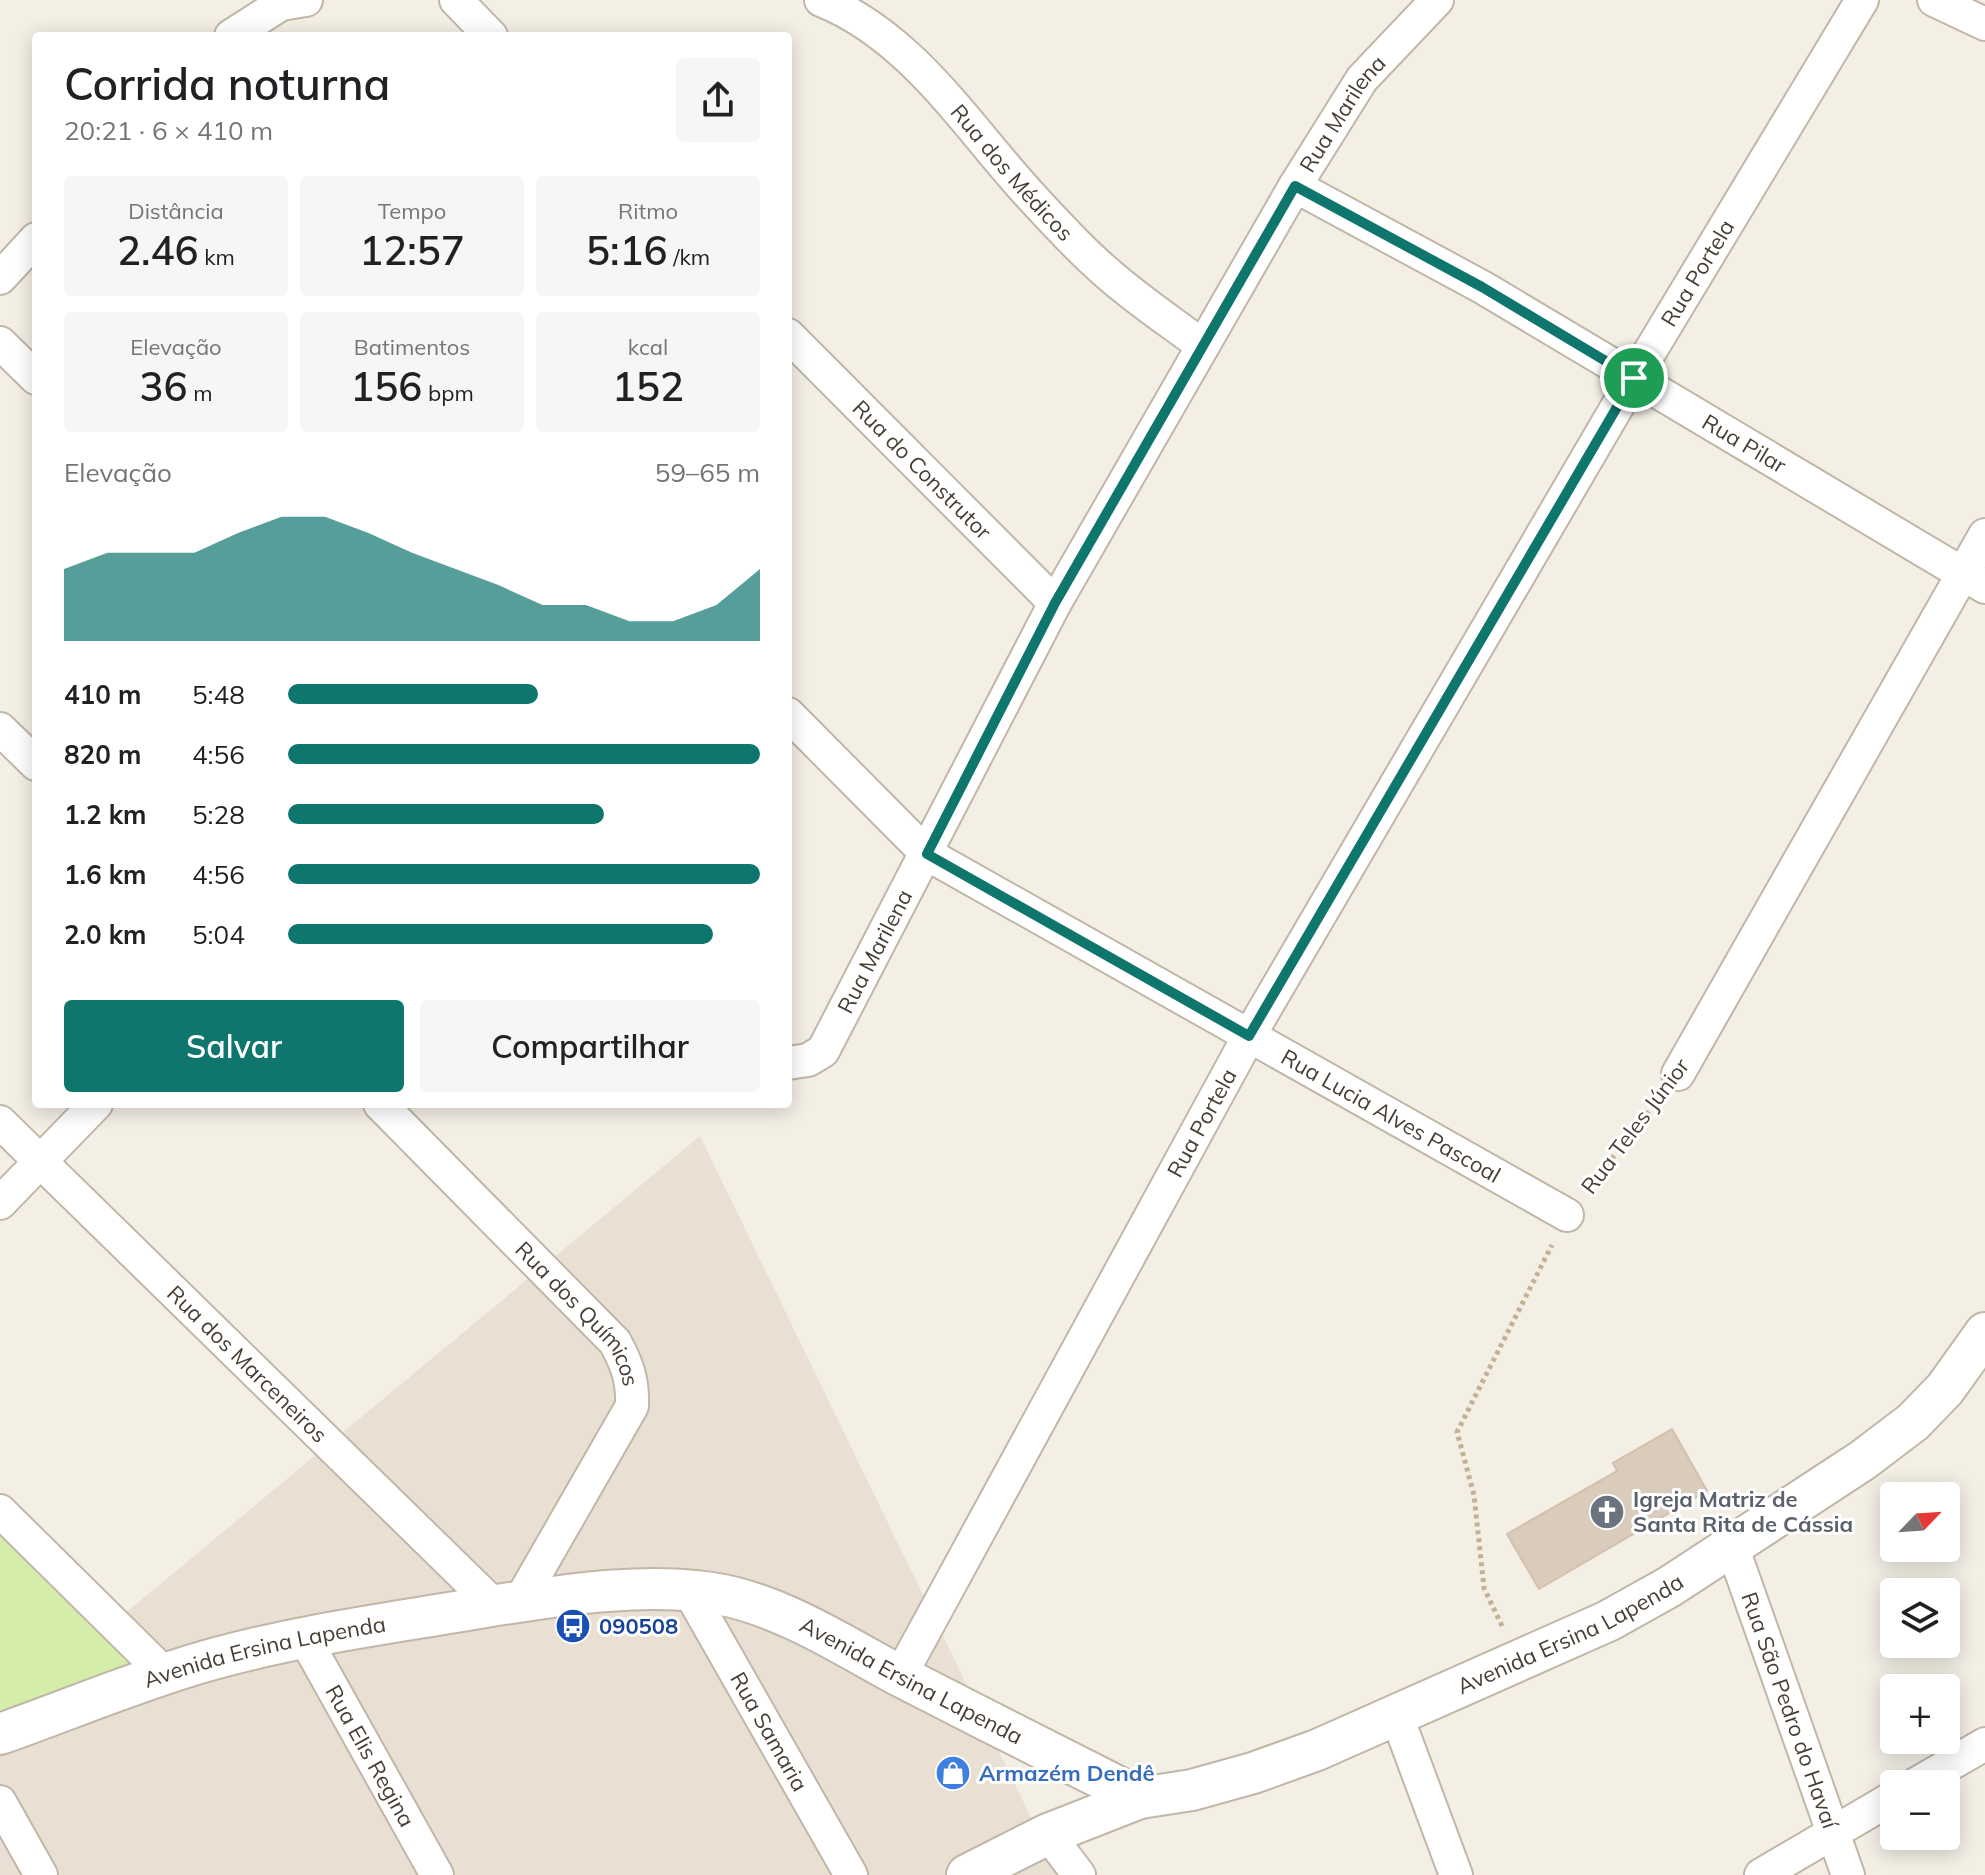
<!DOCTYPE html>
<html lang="pt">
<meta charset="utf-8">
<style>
body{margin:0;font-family:Mulish,sans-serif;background:#f6f6f6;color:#202124;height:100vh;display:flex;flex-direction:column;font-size:30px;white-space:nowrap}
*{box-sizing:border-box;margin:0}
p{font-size:26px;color:#757577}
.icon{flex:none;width:44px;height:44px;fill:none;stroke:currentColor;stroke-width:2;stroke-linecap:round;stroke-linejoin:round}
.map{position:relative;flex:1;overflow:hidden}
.side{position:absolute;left:32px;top:32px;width:760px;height:1076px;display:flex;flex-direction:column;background:#fff;border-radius:8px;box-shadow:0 4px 20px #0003}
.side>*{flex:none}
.needle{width:52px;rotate:65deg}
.controls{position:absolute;left:1880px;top:1482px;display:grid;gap:16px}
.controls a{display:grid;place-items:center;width:80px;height:80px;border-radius:8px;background:#fff;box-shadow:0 4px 20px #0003;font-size:40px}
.pin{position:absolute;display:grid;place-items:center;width:68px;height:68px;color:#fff;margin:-34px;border:4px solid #fff;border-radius:50%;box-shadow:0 2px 8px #0007}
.round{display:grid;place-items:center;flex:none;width:84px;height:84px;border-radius:8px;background:#f6f6f6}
.summary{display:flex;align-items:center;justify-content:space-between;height:136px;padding:0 32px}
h1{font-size:44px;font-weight:600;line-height:60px}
.metrics{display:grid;grid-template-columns:repeat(3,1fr);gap:12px;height:136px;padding:8px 32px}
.metrics div{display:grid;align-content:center;border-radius:8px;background:#f6f6f6;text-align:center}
.metrics b{font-size:40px;font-weight:600}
.metrics small{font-size:22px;font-weight:400}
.metrics p{font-size:22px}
.chart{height:224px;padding:16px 32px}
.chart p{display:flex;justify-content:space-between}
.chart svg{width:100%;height:144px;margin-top:8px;fill:#0f766e;opacity:.7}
.button{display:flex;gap:16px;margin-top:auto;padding:16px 32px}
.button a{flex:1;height:92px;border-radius:8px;background:#0f766e;color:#fff;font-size:32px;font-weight:600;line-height:92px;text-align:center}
.button a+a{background:#f6f6f6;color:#202124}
ul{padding:0 32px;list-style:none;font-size:26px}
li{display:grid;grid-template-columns:128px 96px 1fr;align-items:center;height:60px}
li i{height:20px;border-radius:10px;background:#0f766e}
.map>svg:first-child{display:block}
.residential{fill:#e9e0d3}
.green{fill:#d4edaa}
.building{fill:#daccbc;stroke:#d3c0ac;stroke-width:2}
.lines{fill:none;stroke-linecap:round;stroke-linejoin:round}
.minor-casing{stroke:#c1b6a7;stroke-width:36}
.tertiary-casing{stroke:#c1b6a7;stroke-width:44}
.path{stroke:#c4b097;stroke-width:5;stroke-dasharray:4 4;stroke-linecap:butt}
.minor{stroke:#fff;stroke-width:32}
.tertiary{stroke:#fff;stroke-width:40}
.route-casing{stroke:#fff;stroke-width:16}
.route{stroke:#0f766e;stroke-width:10}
.labels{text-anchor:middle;stroke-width:6;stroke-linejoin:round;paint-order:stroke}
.street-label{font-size:22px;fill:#483e34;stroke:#fff}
.worship-label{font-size:22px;font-weight:bold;fill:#5b616d;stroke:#fff;text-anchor:start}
.transit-label{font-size:22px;font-weight:bold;fill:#164399;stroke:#fff;text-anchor:start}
.shop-label{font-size:22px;font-weight:bold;fill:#366cbe;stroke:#fff;text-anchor:start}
</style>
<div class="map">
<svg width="1985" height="1875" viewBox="0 0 1985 1875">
<rect width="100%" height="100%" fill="#f4efe5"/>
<polygon class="residential" points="700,1136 1059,1875 0,1875 0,1717"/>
<polygon class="green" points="0,1511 166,1675 0,1737"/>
<polygon class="building" points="1672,1429 1707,1491 1539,1589 1507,1534 1617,1471 1613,1463"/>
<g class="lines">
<defs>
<g id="minor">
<polyline points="456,0 491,36"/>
<path id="s1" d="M821 0C911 36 966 125 1029 194 1053 220 1079 249 1106 272 1136 299 1171 322 1203 346"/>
<polyline points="1934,0 1985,24"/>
<polyline points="231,36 281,4 306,0"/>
<path id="s2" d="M1295 186 1482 287 1985 587"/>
<polyline points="0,278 36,239"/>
<path id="s3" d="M788 335 1055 603"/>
<polyline points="0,343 36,378"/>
<path id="s4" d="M788 714 927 854 1567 1215"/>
<polyline points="0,729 36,764"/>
<path id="s5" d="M788 1063 808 1060 823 1051 1055 603 1295 186 1362 79 1437 0"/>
<polyline points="1678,1074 1985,535"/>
<path id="s6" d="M380 1104 615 1342C627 1364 633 1380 632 1406L520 1601"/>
<path id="s7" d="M0 1122 495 1606"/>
<polyline points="0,1203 96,1104"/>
<polyline points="0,1511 166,1675"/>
<path id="s8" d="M1732 1546 1848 1875"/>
<path id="s9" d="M688 1589 851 1875"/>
<path id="s10" d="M304 1637 437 1875"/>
<path id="s11" d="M900 1676 1249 1036 1634 378 1862 0"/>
<polyline points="1396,1714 1456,1875"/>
<polyline points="1916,1784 1985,1744"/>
<polyline points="0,1802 41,1875"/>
<polyline points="1048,1834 1079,1875"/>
<polyline points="1761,1875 1894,1797"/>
</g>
<g id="tertiary">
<path id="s12" d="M0 1734C68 1710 136 1681 206 1661 297 1635 392 1623 485 1607 560 1595 659 1579 732 1597 793 1612 847 1648 902 1677 981 1718 1060 1757 1140 1798"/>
<path id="s13" d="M967 1875 1048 1834 1140 1798 1192 1790 1253 1773 1317 1750 1608 1621 1669 1587 1863 1460 1913 1422 1945 1389 1985 1333"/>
</g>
</defs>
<use href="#minor" class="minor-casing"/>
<use href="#tertiary" class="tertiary-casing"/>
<g class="path">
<polyline points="1587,1190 1658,1100"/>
<polyline points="1502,1626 1484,1588 1474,1495 1457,1432 1552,1245"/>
</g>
<use href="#minor" class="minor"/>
<use href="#tertiary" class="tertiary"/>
</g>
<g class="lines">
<defs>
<polygon id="route" points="1295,186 1482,287 1634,378 1249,1036 927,854 1055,603"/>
</defs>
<use href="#route" class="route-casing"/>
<use href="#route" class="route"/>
</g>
<defs>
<symbol id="church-disc" viewBox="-11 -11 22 22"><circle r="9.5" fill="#6b7280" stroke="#fff"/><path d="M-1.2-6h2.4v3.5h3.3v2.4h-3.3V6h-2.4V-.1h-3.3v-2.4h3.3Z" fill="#fff"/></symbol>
<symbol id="bus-disc" viewBox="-11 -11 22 22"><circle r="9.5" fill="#1a4fb4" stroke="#fff"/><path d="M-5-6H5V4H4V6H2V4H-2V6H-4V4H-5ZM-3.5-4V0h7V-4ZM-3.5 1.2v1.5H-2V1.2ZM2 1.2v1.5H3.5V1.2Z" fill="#fff"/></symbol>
<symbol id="shop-disc" viewBox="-11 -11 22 22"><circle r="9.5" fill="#3f7fe0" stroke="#fff"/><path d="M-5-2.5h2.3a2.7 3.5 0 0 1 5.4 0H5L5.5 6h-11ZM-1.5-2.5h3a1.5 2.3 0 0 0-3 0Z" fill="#fff"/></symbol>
</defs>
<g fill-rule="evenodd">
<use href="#church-disc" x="1587" y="1492" width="40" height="40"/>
<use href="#bus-disc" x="553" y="1606" width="40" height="40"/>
<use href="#shop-disc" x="933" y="1753" width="40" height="40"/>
</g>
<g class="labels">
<g class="street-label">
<text dy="8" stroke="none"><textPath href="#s5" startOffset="1110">Rua Marilena</textPath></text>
<text dy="8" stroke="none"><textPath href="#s1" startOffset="260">Rua dos Médicos</textPath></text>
<text dy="8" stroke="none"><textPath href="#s11" startOffset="1614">Rua Portela</textPath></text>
<text dy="8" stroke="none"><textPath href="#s2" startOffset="518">Rua Pilar</textPath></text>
<text dy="8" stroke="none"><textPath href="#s3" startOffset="190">Rua do Construtor</textPath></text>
<text dy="8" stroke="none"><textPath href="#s5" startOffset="150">Rua Marilena</textPath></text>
<text dy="8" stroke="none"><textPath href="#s4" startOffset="730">Rua Lucia Alves Pascoal</textPath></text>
<text dy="8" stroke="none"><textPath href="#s11" startOffset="630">Rua Portela</textPath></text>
<text transform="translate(1635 1126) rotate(-53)" y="8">Rua Teles Júnior</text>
<text dy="8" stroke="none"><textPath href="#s6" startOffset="290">Rua dos Químicos</textPath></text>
<text dy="8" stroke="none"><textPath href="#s7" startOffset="346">Rua dos Marceneiros</textPath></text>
<text dy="8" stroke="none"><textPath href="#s13" startOffset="652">Avenida Ersina Lapenda</textPath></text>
<text dy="8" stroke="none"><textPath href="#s12" startOffset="278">Avenida Ersina Lapenda</textPath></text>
<text dy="8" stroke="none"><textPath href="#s12" startOffset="950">Avenida Ersina Lapenda</textPath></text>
<text dy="8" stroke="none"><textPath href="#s8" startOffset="174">Rua São Pedro do Havaí</textPath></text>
<text dy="8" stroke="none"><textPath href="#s9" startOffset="164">Rua Samaria</textPath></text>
<text dy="8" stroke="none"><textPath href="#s10" startOffset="136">Rua Elis Regina</textPath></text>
</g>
<g class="worship-label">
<text x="1633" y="1507">Igreja Matriz de<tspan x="1633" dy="25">Santa Rita de Cássia</tspan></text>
</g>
<g class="transit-label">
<text x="599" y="1634">090508</text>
</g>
<g class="shop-label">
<text x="979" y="1781">Armazém Dendê</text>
</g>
</g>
</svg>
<div class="controls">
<a><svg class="needle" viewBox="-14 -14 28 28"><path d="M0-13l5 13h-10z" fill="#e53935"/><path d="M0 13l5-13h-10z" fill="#757577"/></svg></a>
<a><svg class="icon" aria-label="layers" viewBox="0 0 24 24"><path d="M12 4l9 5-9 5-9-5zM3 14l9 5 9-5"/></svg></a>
<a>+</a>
<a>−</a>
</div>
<div class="pin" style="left:1634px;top:378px;background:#1e9e55"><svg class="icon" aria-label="arrive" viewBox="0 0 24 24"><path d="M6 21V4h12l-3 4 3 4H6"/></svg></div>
<section class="side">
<div class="summary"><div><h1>Corrida noturna</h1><p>20:21 · 6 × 410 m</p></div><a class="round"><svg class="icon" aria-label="share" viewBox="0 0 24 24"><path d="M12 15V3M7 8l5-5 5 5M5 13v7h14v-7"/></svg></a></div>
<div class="metrics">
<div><p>Distância</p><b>2.46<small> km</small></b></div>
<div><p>Tempo</p><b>12:57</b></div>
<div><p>Ritmo</p><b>5:16<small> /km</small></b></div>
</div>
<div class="metrics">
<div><p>Elevação</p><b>36<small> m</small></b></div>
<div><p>Batimentos</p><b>156<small> bpm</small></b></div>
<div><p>kcal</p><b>152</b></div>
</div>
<div class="chart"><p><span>Elevação</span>59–65 m</p>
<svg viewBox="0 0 160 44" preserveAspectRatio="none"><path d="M0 44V22L10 17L20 17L30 17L40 11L50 6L60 6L70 11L80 17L90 22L100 27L110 33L120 33L130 38L140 38L150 33L160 22V44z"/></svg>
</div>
<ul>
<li><b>410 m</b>5:48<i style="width:53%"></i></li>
<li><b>820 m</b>4:56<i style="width:100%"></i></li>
<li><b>1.2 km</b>5:28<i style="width:67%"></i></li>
<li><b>1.6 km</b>4:56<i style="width:100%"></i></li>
<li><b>2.0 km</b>5:04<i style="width:90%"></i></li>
</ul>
<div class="button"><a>Salvar</a><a>Compartilhar</a></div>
</section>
</div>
